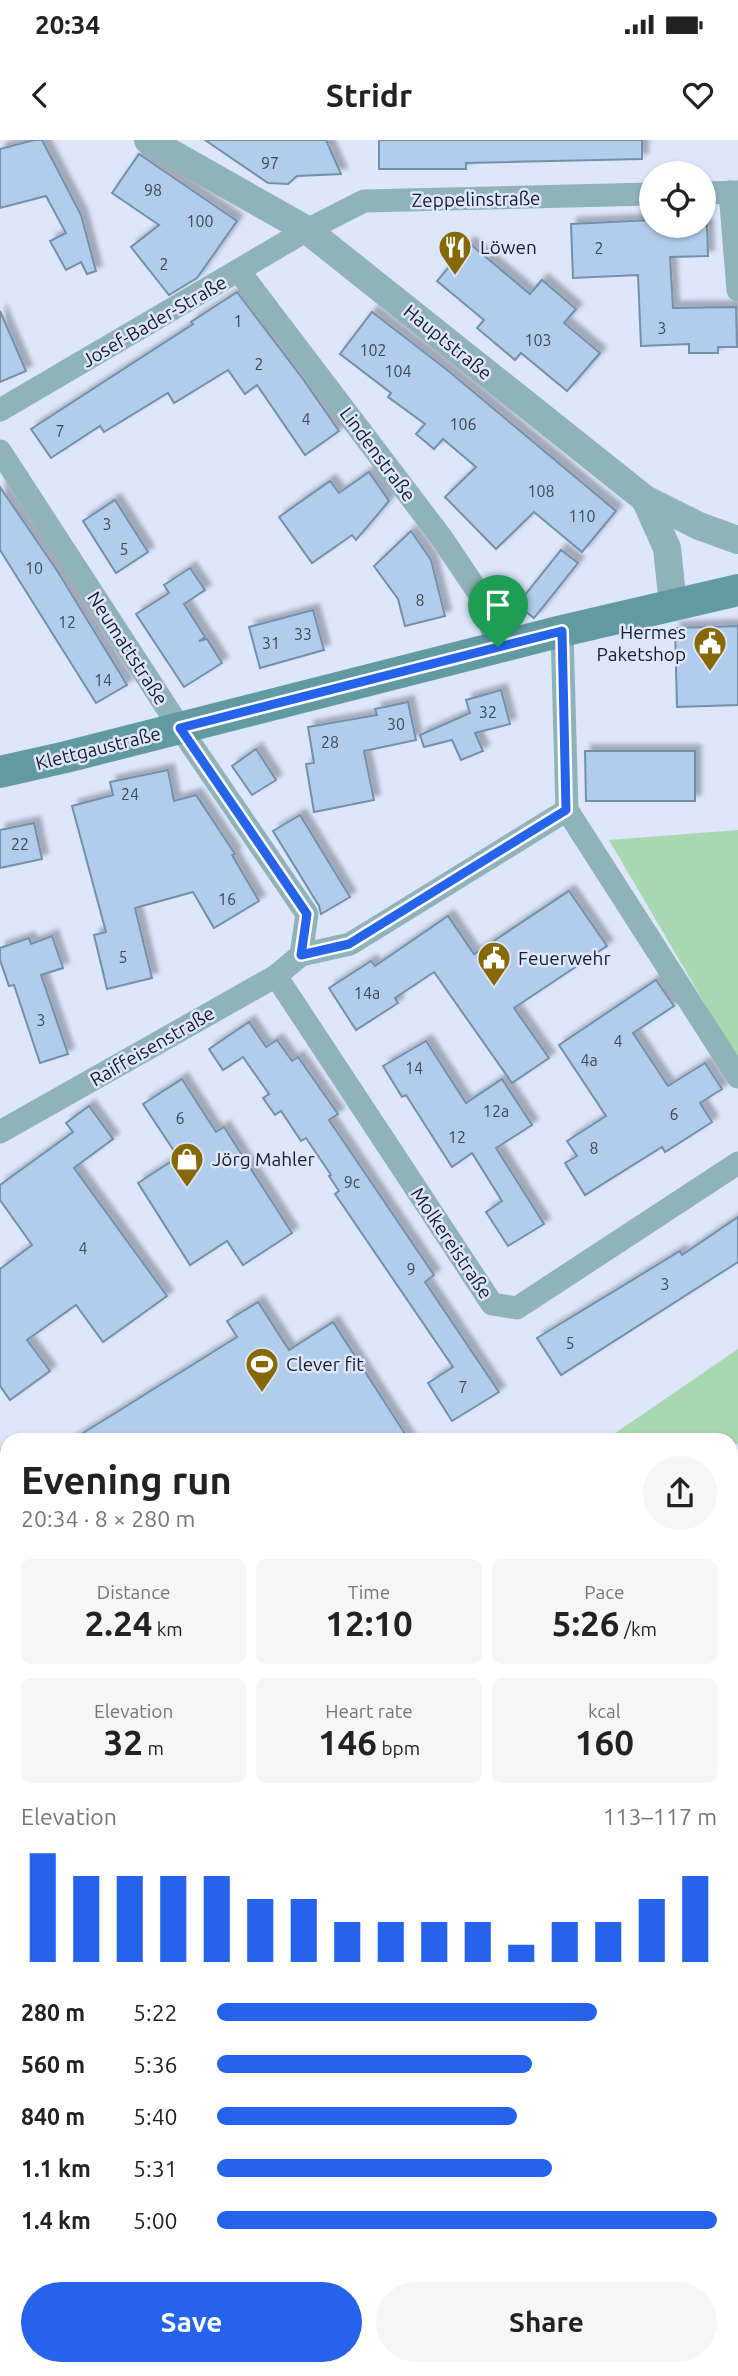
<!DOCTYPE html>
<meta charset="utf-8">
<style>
body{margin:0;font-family:Ubuntu,sans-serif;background:#f6f6f6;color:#222;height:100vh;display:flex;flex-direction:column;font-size:26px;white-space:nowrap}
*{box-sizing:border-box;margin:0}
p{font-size:23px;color:#767676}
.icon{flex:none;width:38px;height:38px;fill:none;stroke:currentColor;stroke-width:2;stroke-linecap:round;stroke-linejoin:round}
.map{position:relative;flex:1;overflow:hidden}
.details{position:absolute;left:0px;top:1293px;width:738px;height:943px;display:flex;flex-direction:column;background:#fff;border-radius:21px 21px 0 0;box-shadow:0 2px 5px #0004}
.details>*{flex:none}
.fabs{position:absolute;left:639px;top:21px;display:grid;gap:14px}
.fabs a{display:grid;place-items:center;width:77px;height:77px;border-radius:50%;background:#fff;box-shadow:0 2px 5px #0004;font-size:35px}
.pin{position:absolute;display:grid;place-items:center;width:60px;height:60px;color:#fff;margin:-72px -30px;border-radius:50% 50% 50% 0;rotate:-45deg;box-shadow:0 0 7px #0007}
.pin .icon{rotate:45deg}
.round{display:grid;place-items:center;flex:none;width:74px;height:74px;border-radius:37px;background:#f6f6f6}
.summary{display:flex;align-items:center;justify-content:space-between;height:119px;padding:0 21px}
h1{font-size:38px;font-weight:700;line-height:52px}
.metrics{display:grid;grid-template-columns:repeat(3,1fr);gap:10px;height:119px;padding:7px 21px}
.metrics div{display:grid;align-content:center;border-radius:10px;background:#f6f6f6;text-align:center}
.metrics b{font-size:35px;font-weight:700}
.metrics small{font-size:19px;font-weight:400}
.metrics p{font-size:19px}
.chart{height:196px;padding:14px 21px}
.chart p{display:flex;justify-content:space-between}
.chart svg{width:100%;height:126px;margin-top:7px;stroke:#2563eb;stroke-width:6}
.button{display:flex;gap:14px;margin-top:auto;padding:14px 21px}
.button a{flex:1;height:80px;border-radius:42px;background:#2563eb;color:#fff;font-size:28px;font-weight:700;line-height:80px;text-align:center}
.button a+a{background:#f6f6f6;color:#222}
ul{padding:0 21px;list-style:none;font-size:23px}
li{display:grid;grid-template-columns:112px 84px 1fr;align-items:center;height:52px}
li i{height:18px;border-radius:9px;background:#2563eb}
.status{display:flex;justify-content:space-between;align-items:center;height:49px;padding:0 35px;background:#fff;direction:ltr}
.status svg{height:19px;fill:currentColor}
header{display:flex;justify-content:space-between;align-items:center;height:91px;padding:0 21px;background:#fff;font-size:32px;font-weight:700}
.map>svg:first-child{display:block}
.green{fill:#a9d7af}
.water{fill:#7387c0}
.building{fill:#b1cdeb;stroke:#738faa;stroke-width:2;filter:url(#shadow)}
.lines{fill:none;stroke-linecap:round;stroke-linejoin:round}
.minor{stroke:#8fb3b9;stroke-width:23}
.tertiary{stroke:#8fb3b9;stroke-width:28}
.secondary{stroke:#619aa3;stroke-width:32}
.route-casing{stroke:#fff;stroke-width:14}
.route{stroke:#2563eb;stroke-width:9}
.labels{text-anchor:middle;stroke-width:5;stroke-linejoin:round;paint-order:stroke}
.number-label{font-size:16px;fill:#3e495a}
.street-label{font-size:19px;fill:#181d2a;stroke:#dde6fb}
.poi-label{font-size:19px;fill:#181d2a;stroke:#dde6fb;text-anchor:start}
</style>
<div class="status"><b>20:34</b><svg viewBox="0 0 49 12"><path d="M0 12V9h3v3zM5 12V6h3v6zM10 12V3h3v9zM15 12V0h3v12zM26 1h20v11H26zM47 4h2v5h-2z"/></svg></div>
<header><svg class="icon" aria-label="back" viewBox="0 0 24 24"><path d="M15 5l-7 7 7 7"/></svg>Stridr<svg class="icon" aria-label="heart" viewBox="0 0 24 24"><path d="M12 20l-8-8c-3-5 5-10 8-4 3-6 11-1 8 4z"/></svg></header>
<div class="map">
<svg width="738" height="2236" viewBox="0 0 738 2236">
<defs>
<filter id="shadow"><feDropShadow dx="6" dy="-6" stdDeviation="2" flood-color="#0004"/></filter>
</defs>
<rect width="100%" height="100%" fill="#dde6fb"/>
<g class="green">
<polygon points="738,690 738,920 609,700"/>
<polygon points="738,1209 738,1303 732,1307 732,1300 605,1300"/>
<polygon points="738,1491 738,2236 0,2236 0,1984 7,1979 7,2230 732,2230 732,1495"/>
</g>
<g class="water">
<polygon points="738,1390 738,1475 732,1479 732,1394"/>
<polygon points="7,1866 7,1950 0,1954 0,1870"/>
</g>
<g class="building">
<polygon points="34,0 42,0 81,75 96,131 87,134 81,122 66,130 50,101 66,93 46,56 0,68 0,9"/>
<polygon points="205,0 326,0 341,34 297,36 288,44 268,43"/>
<polygon points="379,0 642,0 642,19 466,23 466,29 379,29"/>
<polygon points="139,14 237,81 197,138 169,155 131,107 159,85 112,53"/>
<polygon points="651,80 651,86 707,86 708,116 670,117 673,168 736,167 737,207 718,207 718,213 689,213 689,204 641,206 638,135 573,138 571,84"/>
<polygon points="469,103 530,154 542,140 576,169 564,183 600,213 567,251 521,213 515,220 477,188 484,180 437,141"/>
<polygon points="237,152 303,239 339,291 305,315 257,245 245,254 228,230 174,263 168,253 104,292 100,286 51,318 31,289 193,184 191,182"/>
<polygon points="0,171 26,231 0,242"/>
<polygon points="372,172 446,229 616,371 582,412 534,372 496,409 445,357 476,327 443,299 434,309 416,294 425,284 388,257 391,253 340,214"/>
<polygon points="369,332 389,361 356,400 352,395 312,423 279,377 330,341 339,353"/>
<polygon points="0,347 58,432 127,545 96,563 0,410"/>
<polygon points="115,360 148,412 116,433 83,381"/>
<polygon points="411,391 431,420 445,476 405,486 398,459 374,426"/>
<polygon points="561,410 578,423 534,478 517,465"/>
<polygon points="190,428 205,450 184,464 205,497 199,501 207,499 222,523 184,547 136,474 169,453 164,445"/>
<polygon points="313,470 324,510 260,528 249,487"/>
<polygon points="738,486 738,565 677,567 675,488"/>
<polygon points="501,550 510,584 475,593 483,611 461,620 452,600 424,607 420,595 470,573 466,560"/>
<polygon points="408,562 416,600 364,611 374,660 314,672 306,624 314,623 308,587 377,575 375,569"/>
<polygon points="256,609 276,640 252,655 232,626"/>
<polygon points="585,611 695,611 695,661 586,661"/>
<polygon points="168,630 174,661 196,655 235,714 232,715 259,761 214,788 193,752 135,768 152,838 107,849 94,795 106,792 72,666 113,655 110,642"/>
<polygon points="300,675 350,757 321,774 319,766 273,691"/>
<polygon points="34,683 42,719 0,728 0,690"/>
<polygon points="569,751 607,806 514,868 549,918 512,943 434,832 395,858 398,863 356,890 329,848 371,821 375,826 448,776 474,814"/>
<polygon points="52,796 63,828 41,835 68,914 40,923 14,845 9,846 0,820 0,808 29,798 31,804"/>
<polygon points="656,840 674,866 633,893 668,946 705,923 722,949 700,963 712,982 665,1012 662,1007 585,1055 565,1023 577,1016 567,1001 606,976 559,905"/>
<polygon points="249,882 266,907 277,900 292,921 298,917 338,974 329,980 434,1135 425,1142 499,1252 452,1281 428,1243 453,1227 335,1054 339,1051 329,1036 331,1035 306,998 301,1001 281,971 275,975 263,958 269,954 243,917 223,930 209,909"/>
<polygon points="426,901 466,963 502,939 532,985 496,1008 544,1084 508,1106 486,1072 502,1061 472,1013 452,1027 406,955 402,957 383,926"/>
<polygon points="182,939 216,992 224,987 292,1093 243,1125 227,1101 190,1125 138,1043 178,1017 143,964"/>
<polygon points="89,966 113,999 74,1028 167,1156 103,1202 76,1165 27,1200 50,1231 10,1260 0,1246 0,1129 32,1105 0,1060 0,1045 73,992 66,983"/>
<polygon points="738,1077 738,1122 561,1235 537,1198 680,1111 682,1115"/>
<polygon points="258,1162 289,1210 333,1182 409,1300 72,1300 237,1197 227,1181"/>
</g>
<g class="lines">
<g class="minor">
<polyline points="730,52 738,150"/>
<polyline points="704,53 738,52"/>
<polyline points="239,131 441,397 480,455 498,507"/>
<polyline points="0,270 307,90 364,61 651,54"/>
<polyline points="0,311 180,588 307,774 301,815"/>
<polyline points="562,491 567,670 738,937"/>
<polyline points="276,836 492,1164 517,1168 738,1023"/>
<polyline points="0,992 276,836 301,815 350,804 567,670"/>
<polyline points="0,1320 7,1329"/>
</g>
<g class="tertiary">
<polyline points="148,0 307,90 645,359 667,408 673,465"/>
<polyline points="645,359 699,386 738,400"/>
</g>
<polyline class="secondary" points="0,632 66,617 562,491 738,450"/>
</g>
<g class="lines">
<defs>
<polygon id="route" points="562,491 566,670 349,804 301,815 307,774 180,588"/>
</defs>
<use href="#route" class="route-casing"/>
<use href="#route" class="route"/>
</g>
<defs>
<symbol id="restaurant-pin" viewBox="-11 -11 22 30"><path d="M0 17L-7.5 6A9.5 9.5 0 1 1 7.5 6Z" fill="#866904" stroke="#dde6fb"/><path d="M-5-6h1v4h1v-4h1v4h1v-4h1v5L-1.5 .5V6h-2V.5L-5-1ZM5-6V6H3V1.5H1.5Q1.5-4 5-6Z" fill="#fff"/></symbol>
<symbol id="civic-pin" viewBox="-11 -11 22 30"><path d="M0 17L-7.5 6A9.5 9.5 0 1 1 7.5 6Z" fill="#866904" stroke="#dde6fb"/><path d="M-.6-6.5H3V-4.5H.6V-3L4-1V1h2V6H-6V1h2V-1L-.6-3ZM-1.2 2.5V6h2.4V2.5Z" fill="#fff"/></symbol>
<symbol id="shop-pin" viewBox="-11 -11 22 30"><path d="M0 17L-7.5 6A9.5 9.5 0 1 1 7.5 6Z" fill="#866904" stroke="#dde6fb"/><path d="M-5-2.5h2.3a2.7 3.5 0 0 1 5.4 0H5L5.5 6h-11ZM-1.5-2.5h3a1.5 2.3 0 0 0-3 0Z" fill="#fff"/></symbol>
<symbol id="stadium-pin" viewBox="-11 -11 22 30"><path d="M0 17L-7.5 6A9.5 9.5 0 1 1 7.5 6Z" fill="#866904" stroke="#dde6fb"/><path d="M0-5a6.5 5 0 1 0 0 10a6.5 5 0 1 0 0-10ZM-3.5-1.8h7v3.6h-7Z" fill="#fff"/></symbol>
</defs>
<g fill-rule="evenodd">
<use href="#restaurant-pin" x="436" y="88" width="38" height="52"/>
<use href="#civic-pin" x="691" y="484" width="38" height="52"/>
<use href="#civic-pin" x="475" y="799" width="38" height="52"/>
<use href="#shop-pin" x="168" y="1000" width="38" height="52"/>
<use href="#stadium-pin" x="243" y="1205" width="38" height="52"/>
</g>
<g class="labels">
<g class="number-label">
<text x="270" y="29">97</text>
<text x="153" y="56">98</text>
<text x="200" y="87">100</text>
<text x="599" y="114">2</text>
<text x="164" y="130">2</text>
<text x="238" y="187">1</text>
<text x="662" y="194">3</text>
<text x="538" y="206">103</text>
<text x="373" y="216">102</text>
<text x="259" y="230">2</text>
<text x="398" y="237">104</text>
<text x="306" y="285">4</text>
<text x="463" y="290">106</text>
<text x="60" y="297">7</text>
<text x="541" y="357">108</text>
<text x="582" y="382">110</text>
<text x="107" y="390">3</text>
<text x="124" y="415">5</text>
<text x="34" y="434">10</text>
<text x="420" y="466">8</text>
<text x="67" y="488">12</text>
<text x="303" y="500">33</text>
<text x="271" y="509">31</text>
<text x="103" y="546">14</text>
<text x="488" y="578">32</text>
<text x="396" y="590">30</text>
<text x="330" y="608">28</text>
<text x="130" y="660">24</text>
<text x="20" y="710">22</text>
<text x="227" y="765">16</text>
<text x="123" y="823">5</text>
<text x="367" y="859">14a</text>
<text x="41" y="886">3</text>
<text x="618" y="907">4</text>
<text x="589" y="926">4a</text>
<text x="414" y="934">14</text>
<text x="496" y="977">12a</text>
<text x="674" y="980">6</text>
<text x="180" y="984">6</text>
<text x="457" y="1003">12</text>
<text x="594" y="1014">8</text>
<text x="352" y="1048">9c</text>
<text x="83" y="1114">4</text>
<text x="411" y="1135">9</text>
<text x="665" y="1150">3</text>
<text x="570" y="1209">5</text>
<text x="463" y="1253">7</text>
</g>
<g class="street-label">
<text transform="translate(476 59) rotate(-1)" y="7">Zeppelinstraße</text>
<text transform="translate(154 181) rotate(-30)" y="7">Josef-Bader-Straße</text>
<text transform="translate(448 202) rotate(39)" y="7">Hauptstraße</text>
<text transform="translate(378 314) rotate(53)" y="7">Lindenstraße</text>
<text transform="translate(128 508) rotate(57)" y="7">Neumattstraße</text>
<text transform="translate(98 608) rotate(-14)" y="7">Klettgaustraße</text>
<text transform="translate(152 906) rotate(-30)" y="7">Raiffeisenstraße</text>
<text transform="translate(452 1103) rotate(56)" y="7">Molkereistraße</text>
</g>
<g class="poi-label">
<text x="480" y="114">Löwen</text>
<text x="686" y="499" text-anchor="end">Hermes<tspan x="686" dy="22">Paketshop</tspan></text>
<text x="518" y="825">Feuerwehr</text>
<text x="212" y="1026">Jörg Mahler</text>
<text x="286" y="1231">Clever fit</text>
</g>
</g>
</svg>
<div class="fabs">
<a><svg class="icon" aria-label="locate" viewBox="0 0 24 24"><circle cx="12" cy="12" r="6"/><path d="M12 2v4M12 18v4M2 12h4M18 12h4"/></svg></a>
</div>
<div class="pin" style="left:498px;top:507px;background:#1e9e55"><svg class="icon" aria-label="arrive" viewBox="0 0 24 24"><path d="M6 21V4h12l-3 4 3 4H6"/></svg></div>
<section class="details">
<div class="summary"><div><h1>Evening run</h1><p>20:34 · 8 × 280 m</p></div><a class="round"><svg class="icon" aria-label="share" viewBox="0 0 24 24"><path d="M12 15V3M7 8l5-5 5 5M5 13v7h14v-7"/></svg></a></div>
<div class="metrics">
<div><p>Distance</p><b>2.24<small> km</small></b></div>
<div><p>Time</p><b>12:10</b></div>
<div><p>Pace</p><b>5:26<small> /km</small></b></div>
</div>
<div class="metrics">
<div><p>Elevation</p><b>32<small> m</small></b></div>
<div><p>Heart rate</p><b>146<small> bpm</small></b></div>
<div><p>kcal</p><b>160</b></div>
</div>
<div class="chart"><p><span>Elevation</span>113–117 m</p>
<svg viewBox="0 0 160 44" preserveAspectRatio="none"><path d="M5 44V6M15 44V14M25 44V14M35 44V14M45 44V14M55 44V22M65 44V22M75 44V30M85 44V30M95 44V30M105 44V30M115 44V38M125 44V30M135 44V30M145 44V22M155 44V14"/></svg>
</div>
<ul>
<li><b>280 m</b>5:22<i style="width:76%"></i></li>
<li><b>560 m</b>5:36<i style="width:63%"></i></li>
<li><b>840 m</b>5:40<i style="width:60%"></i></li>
<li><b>1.1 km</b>5:31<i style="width:67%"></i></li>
<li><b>1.4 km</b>5:00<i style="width:100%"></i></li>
</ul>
<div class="button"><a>Save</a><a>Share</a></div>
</section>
</div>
